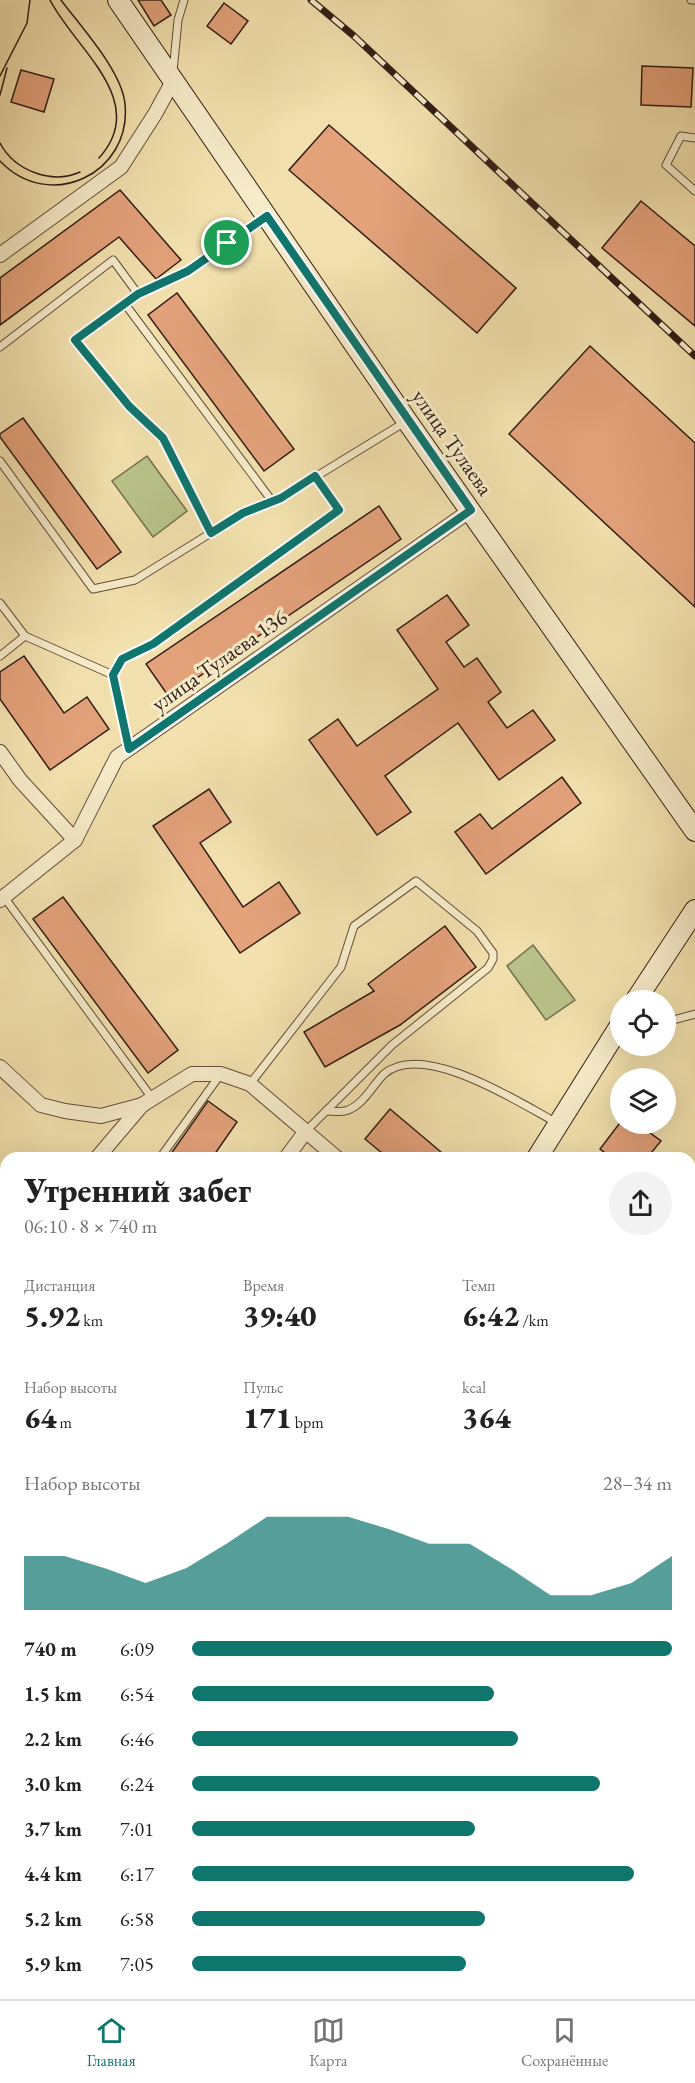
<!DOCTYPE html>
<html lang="ru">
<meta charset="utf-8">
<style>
body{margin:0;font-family:"EB Garamond",serif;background:#f2f2f2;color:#222;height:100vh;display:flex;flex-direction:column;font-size:22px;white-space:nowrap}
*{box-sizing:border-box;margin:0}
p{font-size:20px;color:#767676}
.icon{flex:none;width:33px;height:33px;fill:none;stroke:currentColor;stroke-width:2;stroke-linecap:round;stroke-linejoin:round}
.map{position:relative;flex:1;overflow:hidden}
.details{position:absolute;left:0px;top:1152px;width:696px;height:848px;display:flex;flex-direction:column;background:#fff;border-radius:18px 18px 0 0;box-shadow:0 6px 24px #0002}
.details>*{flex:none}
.tools{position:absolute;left:610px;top:990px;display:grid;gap:12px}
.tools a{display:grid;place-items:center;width:66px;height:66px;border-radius:50%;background:#fff;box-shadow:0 6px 24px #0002;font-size:30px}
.pin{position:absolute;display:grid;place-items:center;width:51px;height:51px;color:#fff;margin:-26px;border:3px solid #fff;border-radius:50%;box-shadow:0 2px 6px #0007}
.round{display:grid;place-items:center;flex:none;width:63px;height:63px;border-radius:32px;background:#f2f2f2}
.head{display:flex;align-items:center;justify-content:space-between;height:102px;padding:0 24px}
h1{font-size:33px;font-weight:800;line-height:45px}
.metrics{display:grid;grid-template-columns:repeat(3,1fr);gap:9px;height:102px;padding:6px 24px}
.metrics div{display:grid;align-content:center}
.metrics b{font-size:30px;font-weight:800}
.metrics small{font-size:16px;font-weight:400}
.metrics p{font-size:16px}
.chart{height:168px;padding:12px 24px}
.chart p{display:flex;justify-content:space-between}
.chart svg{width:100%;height:108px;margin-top:6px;fill:#0f766e;opacity:.7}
ul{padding:0 24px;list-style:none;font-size:20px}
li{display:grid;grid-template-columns:96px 72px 1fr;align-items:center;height:45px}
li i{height:15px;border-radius:8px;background:#0f766e}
.tabs{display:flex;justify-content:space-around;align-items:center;height:84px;border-top:2px solid #e0e0e0;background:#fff;font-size:16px;color:#767676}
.tabs a{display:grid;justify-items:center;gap:3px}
.tabs .active{color:#0f766e}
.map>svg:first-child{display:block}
.green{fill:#b9c38b;stroke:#757050;stroke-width:1.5}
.building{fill:#e4a27b;stroke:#311d16;stroke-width:1.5}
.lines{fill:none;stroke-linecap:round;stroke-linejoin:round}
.service-casing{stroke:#614e3c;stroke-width:9}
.minor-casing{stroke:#614e3c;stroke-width:16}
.secondary-casing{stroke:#311d16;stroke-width:22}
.service{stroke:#f7ecca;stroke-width:7}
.minor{stroke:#f7ecca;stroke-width:14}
.secondary{stroke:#f7ecca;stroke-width:20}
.tram{stroke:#311d16;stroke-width:1.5}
.rail-casing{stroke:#311d16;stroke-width:7}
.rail{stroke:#f7ecca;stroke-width:4.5;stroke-dasharray:14;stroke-linecap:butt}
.route-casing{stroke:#fff;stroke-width:12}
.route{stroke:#0f766e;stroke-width:8}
.labels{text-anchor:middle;stroke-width:6;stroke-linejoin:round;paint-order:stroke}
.street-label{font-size:22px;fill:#311d16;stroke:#f7ecca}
</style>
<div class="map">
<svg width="695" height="1999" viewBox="0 0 695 1999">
<rect width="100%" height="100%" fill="#f2e1ae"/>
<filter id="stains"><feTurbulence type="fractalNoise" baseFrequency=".00333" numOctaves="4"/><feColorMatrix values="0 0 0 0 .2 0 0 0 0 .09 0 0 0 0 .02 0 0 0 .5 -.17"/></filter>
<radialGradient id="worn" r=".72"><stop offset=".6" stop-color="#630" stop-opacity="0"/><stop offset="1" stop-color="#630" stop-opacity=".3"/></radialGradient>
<g class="green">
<polygon points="147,456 187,511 153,537 112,481"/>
<polygon points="533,945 575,1000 546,1020 507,966"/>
</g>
<g class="building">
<polygon points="138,0 161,0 171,15 154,26"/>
<polygon points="224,3 248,21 231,44 207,26"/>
<polygon points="642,66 693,68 691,107 641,105"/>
<polygon points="21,70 54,79 44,112 11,102"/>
<polygon points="329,125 516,288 477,333 289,170"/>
<polygon points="120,190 181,260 156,279 119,237 0,325 0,278"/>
<polygon points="641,201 695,246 695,326 602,248"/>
<polygon points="177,293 294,449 264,471 148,315"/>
<polygon points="590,346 695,443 695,607 509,434"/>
<polygon points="23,418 121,552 97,569 0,437 0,434"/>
<polygon points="379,506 401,539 169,697 146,664"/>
<polygon points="447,595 469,625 446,642 464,667 477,658 501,692 488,702 507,728 533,710 555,740 499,780 458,723 385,776 411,812 377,835 309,740 338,719 357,746 438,689 397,630"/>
<polygon points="24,656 64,713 87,697 109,729 50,770 0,699 0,672"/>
<polygon points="562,777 581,803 486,874 455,832 480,814 492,829"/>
<polygon points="209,789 231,822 200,843 243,907 279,882 300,913 240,953 153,826"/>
<polygon points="63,897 178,1050 148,1073 33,919"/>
<polygon points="445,926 476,967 400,1025 325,1067 304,1032 374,991 368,984"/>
<polygon points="208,1101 237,1122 212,1158 168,1158"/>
<polygon points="390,1109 448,1158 388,1158 365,1139"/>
<polygon points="619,1124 638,1124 661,1141 647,1158 612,1158 600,1149"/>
</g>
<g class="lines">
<defs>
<g id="service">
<polyline points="691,0 695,0"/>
<polyline points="173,72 178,20 184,0"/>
<polyline points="695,138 681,136 666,165 695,191"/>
<polyline points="125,304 272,501"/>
<polyline points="0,347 113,260 138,294"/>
<polyline points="0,461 93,589 135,580 243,513 281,498 405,422"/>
<polyline points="211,533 163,438 129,406 75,340 138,294 188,271 265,217"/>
<polyline points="0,603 25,636 113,675"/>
<polyline points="0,656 25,636"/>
<polyline points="129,749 113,675 122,659 153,644 339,510 315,476"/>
<polyline points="4,897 152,1098"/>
<polyline points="666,1022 695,1014"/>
<polyline points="250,1084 341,967 354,926 416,881 477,931 493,953 493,959 488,968 392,1045 306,1131"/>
<path d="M326 1111C332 1111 339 1112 345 1111 363 1106 372 1086 384 1074 423 1040 520 1103 557 1123"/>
<polyline points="160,1158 220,1075"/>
<polyline points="0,1411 6,1418"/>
<polyline points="0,1625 6,1629"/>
<polyline points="0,1807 6,1812"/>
</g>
<g id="minor">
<polyline points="0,255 121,167 155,114 173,81"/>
<polyline points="0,752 20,780 75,840"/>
<polyline points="0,900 75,840 117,757 471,510"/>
<polyline points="0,1067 41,1105 65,1111 101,1116 142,1105 192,1074 221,1074 250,1084 337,1158"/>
<polyline points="97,1158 142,1105"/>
<polyline points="286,1158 306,1131"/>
<polyline points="0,1324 6,1317"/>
<polyline points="690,1415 695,1419"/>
<polyline points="690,1496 695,1490"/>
<polyline points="690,1679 695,1673"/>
<polyline points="690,1767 695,1770"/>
<polyline points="0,1971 6,1971"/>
<polyline points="97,1994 113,1999"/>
<polyline points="172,1999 175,1994"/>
<polyline points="356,1999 361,1994"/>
<polyline points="449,1999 452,1994"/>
</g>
<g id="secondary">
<polyline points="118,0 407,421 695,831"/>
<polyline points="636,1000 695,910"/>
<polyline points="537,1158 621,1024"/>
<polyline points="0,1938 6,1929"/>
</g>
</defs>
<use href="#service" class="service-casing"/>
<use href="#minor" class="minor-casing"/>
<use href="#secondary" class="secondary-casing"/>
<use href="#service" class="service"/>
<use href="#minor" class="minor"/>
<use href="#secondary" class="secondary"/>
<g class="tram">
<path d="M50 0C74 48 151 101 99 158"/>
<polyline points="0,76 27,23 30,0"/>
<polyline points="0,95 7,68"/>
<path d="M0 143C14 170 51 185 80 172"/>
<path d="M0 161C49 213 132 174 125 104 122 71 81 27 61 0"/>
</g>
<defs>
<polyline id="rail" points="311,0 354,36 695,356"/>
</defs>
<use href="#rail" class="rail-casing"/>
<use href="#rail" class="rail"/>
</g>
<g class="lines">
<defs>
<polygon id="route" points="267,216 471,510 129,749 113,675 122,659 153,644 339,510 315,476 281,498 243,513 211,533 163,438 129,406 75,340 138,294 188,271"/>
</defs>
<use href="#route" class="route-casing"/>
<use href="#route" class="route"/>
</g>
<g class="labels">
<g class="street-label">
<text transform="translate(453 442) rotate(55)" y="8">улица Тулаева</text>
<text transform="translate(219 660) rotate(-35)" y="8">улица Тулаева 136</text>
</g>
</g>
<rect width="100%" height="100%" filter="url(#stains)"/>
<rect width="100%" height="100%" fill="url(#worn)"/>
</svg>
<div class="tools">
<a><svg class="icon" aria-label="locate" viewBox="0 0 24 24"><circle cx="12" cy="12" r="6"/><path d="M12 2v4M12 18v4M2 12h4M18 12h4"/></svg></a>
<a><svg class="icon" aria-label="layers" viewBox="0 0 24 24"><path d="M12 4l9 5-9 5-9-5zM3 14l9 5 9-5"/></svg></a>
</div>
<div class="pin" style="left:227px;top:243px;background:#1e9e55"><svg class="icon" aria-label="arrive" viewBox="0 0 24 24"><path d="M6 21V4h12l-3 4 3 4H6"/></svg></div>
<section class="details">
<div class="head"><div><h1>Утренний забег</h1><p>06:10 · 8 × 740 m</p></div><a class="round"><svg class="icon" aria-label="share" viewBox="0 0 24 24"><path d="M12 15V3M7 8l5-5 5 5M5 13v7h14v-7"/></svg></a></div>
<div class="metrics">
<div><p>Дистанция</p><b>5.92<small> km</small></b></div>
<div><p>Время</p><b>39:40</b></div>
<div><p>Темп</p><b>6:42<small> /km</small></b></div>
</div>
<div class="metrics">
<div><p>Набор высоты</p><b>64<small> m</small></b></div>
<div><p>Пульс</p><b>171<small> bpm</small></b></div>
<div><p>kcal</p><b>364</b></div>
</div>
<div class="chart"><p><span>Набор высоты</span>28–34 m</p>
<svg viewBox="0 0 160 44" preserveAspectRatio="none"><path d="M0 44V22L10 22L20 27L30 33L40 27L50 17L60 6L70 6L80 6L90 11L100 17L110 17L120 27L130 38L140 38L150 33L160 22V44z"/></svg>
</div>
<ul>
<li><b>740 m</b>6:09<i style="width:100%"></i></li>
<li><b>1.5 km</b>6:54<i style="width:63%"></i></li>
<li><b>2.2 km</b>6:46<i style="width:68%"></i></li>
<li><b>3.0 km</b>6:24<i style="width:85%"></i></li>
<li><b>3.7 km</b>7:01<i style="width:59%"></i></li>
<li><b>4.4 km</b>6:17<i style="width:92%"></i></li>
<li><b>5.2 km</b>6:58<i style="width:61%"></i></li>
<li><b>5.9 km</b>7:05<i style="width:57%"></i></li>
</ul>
</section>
</div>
<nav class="tabs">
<a class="active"><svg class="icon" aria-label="home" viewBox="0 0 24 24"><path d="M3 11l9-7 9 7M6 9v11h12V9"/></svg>Главная</a>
<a><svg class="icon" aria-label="map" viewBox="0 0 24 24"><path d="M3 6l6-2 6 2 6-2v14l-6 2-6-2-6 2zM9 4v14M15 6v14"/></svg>Карта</a>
<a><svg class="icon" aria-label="saved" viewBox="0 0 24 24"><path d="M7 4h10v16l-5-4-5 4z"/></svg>Сохранённые</a>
</nav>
